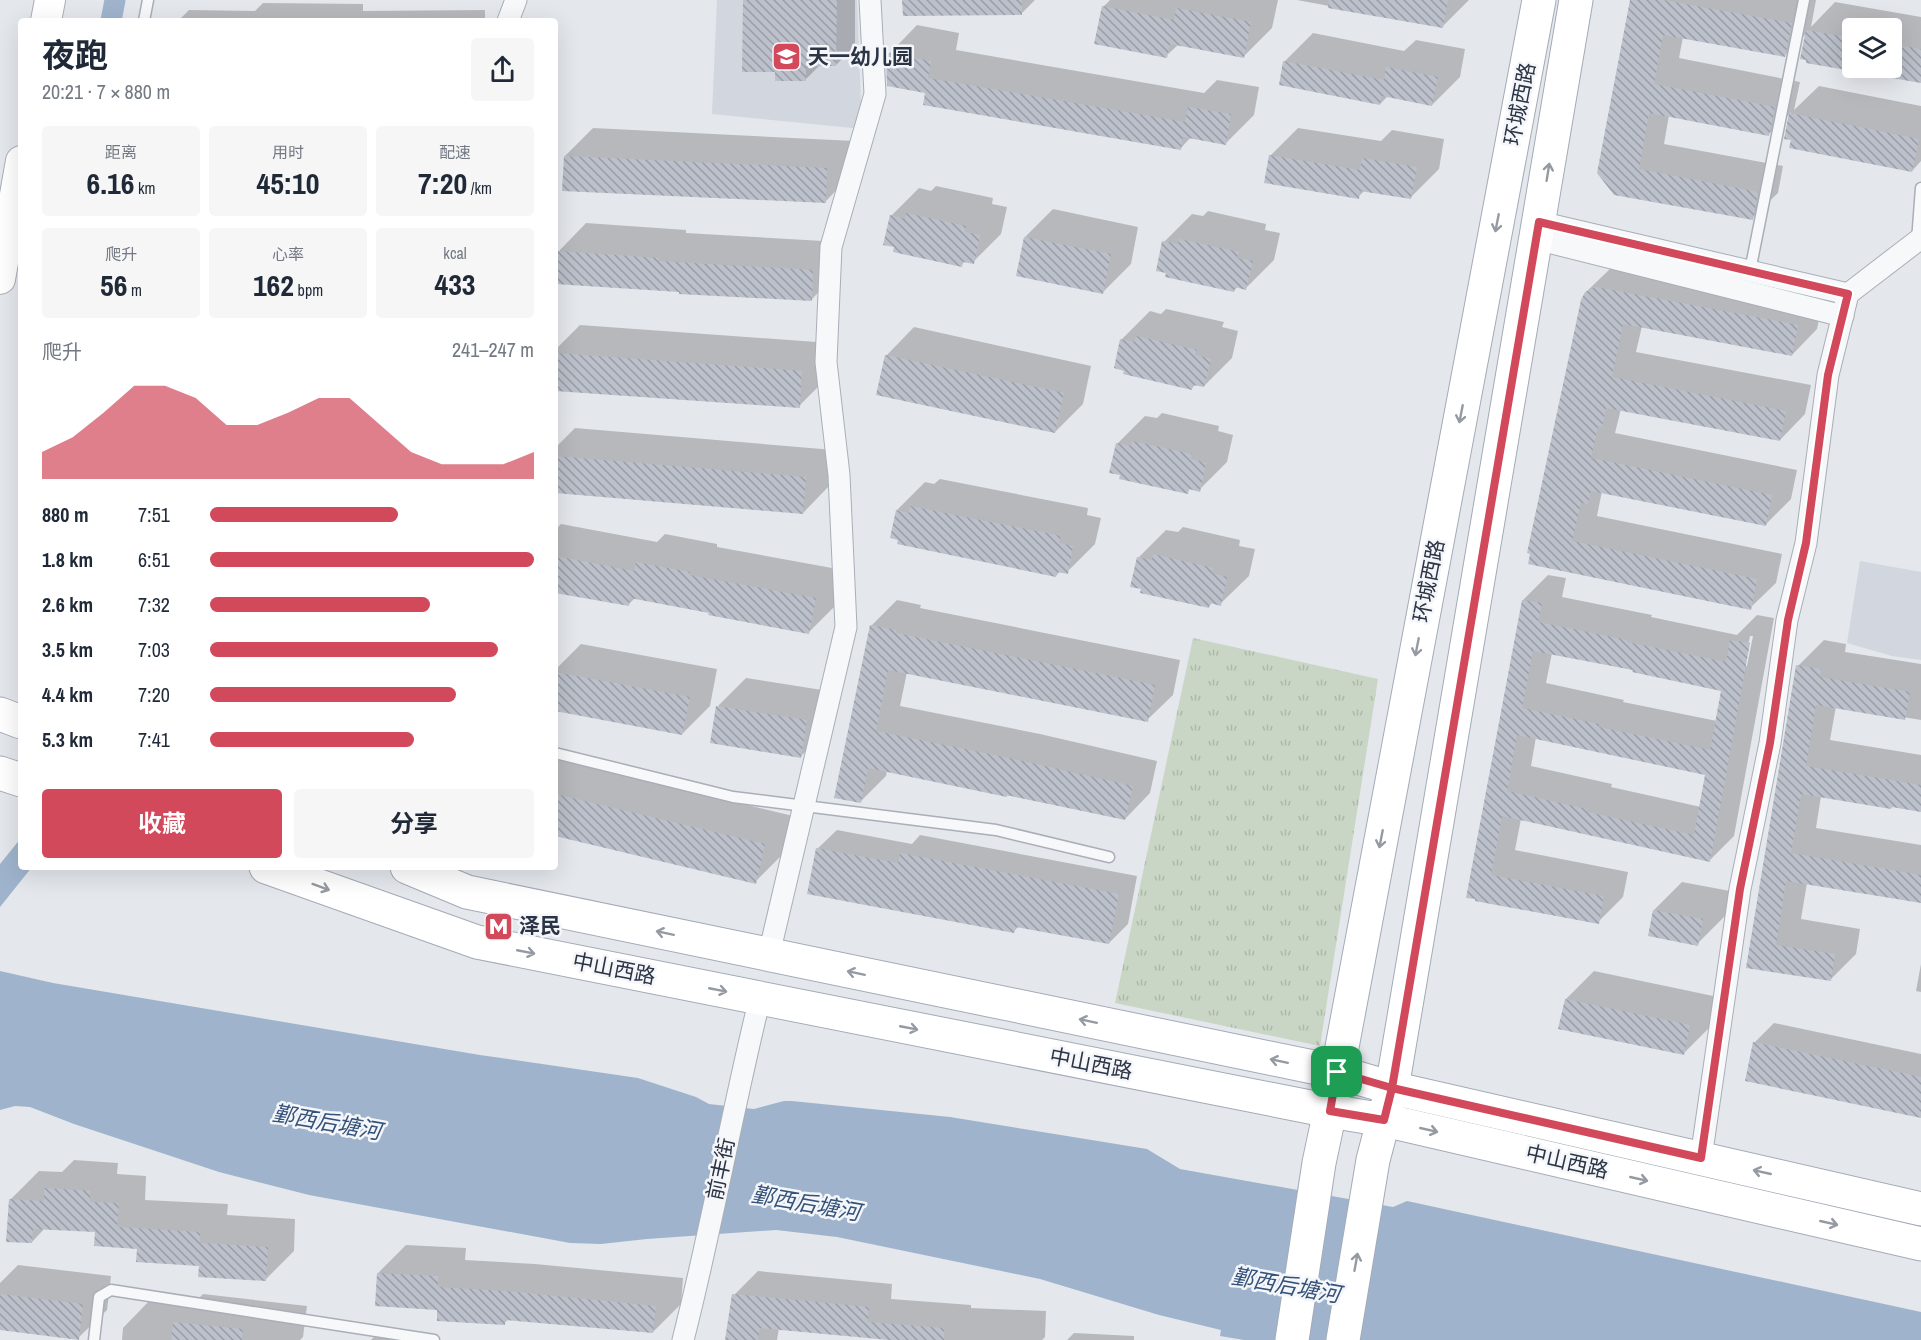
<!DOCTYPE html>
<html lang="zh">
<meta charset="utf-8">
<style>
body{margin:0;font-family:"Archivo Narrow","Noto Sans SC",sans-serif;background:#f6f6f7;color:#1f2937;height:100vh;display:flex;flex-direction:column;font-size:22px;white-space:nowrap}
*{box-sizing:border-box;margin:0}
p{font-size:20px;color:#747a83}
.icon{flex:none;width:33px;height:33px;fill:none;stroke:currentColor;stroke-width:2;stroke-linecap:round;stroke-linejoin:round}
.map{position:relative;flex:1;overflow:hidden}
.panel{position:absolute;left:18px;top:18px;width:540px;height:852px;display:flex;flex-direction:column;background:#fff;border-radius:6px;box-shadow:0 6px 24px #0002}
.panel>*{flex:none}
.controls{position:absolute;left:1842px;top:18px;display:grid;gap:12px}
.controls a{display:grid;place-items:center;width:60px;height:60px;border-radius:6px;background:#fff;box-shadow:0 6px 24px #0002;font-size:30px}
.pin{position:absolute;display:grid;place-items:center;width:51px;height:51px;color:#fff;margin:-26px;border-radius:12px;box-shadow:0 3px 9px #0006}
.round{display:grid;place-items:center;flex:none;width:63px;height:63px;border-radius:6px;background:#f6f6f7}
.head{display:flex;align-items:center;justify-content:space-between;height:102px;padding:0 24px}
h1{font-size:33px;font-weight:700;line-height:45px}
.stats{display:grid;grid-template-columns:repeat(3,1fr);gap:9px;height:102px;padding:6px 24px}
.stats div{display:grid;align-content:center;border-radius:6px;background:#f6f6f7;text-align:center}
.stats b{font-size:30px;font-weight:700}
.stats small{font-size:16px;font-weight:400}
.stats p{font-size:16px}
.chart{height:168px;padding:12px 24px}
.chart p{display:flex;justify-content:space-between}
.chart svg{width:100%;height:108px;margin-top:6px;fill:#d1495b;opacity:.7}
.button{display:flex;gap:12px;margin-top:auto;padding:12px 24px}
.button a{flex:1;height:69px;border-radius:6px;background:#d1495b;color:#fff;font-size:24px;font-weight:700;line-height:69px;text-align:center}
.button a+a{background:#f6f6f7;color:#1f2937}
ul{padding:0 24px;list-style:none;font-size:20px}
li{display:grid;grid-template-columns:96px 72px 1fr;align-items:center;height:45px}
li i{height:15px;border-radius:8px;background:#d1495b}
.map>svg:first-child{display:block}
.built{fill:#d2d6de}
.park{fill:url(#park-tufts)}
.water{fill:#9fb4cc}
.shadow{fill:#0003;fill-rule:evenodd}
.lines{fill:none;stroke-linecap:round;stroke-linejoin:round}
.canal{stroke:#9fb4cc;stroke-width:21}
.building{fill:url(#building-back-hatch);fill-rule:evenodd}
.service-casing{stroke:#a9aeb7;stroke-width:13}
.minor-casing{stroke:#a9aeb7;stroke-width:23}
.secondary-casing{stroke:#a9aeb7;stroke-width:32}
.primary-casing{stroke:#a3abb8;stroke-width:35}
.service{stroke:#f7f8fa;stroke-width:10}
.minor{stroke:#f7f8fa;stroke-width:21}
.secondary{stroke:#fff;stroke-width:30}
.primary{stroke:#fff;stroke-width:33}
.oneway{stroke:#959aa2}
.route-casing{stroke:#fff;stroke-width:12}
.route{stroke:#d1495b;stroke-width:8}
.labels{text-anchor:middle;stroke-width:5;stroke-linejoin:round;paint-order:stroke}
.poi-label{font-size:21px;font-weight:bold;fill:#2b3445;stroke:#f4f6f9;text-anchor:start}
.street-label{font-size:21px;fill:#2b3445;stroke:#f4f6f9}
.water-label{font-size:22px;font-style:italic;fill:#34527a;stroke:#f4f6f9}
</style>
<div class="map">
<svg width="1921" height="1340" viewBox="0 0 1921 1340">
<defs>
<pattern id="park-tufts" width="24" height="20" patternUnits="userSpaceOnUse" patternTransform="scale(1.5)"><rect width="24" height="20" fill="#c9d6c5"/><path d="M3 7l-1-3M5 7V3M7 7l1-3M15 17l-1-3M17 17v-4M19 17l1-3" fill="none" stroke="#adb8ab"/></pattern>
<pattern id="building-back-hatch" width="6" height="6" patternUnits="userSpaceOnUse" patternTransform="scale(1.5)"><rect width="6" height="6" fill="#bbc0ca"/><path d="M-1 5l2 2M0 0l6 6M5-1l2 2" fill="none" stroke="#989da6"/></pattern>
</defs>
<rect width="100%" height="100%" fill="#e4e7ec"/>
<g class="built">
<polygon points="717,0 857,0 862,129 712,114"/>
<polygon points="1860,561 1921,572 1921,660 1892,656 1847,643"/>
</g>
<polygon class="park" points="1193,638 1378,679 1320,1046 1115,1003"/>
<g class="water">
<polygon points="21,838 21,867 32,867 0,907 0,864"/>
<polygon points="0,971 53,983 480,1055 638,1078 696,1097 709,1104 754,1109 784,1101 792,1101 950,1117 1147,1149 1180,1169 1393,1207 1407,1201 1921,1312 1921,1340 1244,1340 1220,1336 1221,1330 1159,1315 1040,1279 837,1237 776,1230 647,1239 601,1244 570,1243 309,1195 219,1172 74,1124 30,1107 15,1106 0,1110"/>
</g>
<g class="shadow">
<polygon points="743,0 855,0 855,46 836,65 820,65 805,80 776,71"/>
<polygon points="904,0 1035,0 1022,13"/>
<polygon points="1110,0 1278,0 1272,28 1244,56 1179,44 1166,56 1103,7"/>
<polygon points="1297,0 1469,0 1442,27"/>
<path d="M1631 0H1816L1811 27 1835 2 1921 17V81L1807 62V33L1785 55 1683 37 1679 58 1800 82 1794 110 1819 86 1921 106V161L1912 171 1786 137 1791 112 1769 134 1669 115 1664 144 1783 166 1778 193 1752 218 1615 193ZM1852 28H1892V68H1852Z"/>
<polygon points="263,3 363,4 363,11 485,10 485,21 178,21 189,10 255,11"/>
<polygon points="917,25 959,33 956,50 1204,93 1217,80 1259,87 1254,115 1226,143 1191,137 1181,148 927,92 889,54"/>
<polygon points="1313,33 1404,51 1416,40 1465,49 1460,77 1432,105 1388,96 1380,104 1280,84 1285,61"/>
<polygon points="593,128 855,141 853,173 825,202 565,156"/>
<polygon points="1298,128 1381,141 1392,130 1444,139 1439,169 1411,197 1365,190 1358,197 1270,156"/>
<polygon points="936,186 993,198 992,204 1007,207 1001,234 973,262 965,261 961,265 891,216 919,188 931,191"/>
<polygon points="1053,209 1138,227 1131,264 1103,292 1025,237"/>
<polygon points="1208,211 1266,224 1265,230 1280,233 1274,260 1246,288 1238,286 1234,291 1164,242 1192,214 1203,216"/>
<polygon points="586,223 686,230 686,233 841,242 839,271 811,300 558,252"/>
<polygon points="1612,267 1823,300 1817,329 1792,355 1642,326 1636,352 1811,385 1805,414 1780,440 1621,409 1615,433 1797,470 1791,499 1766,524 1602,491 1597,516 1782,554 1776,583 1750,608 1530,563 1586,292"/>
<polygon points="1166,309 1224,322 1222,327 1238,331 1232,358 1204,386 1196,384 1192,388 1122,339 1150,311 1161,314"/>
<polygon points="580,325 830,343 827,378 799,406 555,389 555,350"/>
<polygon points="914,327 1091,366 1083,404 1055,432 886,356"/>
<polygon points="1162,413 1219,426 1218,431 1233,435 1227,462 1199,490 1191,488 1187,492 1117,444 1145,416 1157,418"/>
<polygon points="575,428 834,450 831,484 803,513 555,492 555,448"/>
<polygon points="940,479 1088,508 1087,515 1101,518 1095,544 1067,572 1060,571 1056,576 897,510 925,482 934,484"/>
<polygon points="561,524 657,542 665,534 717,544 717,547 843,570 837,604 809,632 636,597 628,605 555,591 555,530"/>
<polygon points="1183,527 1240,540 1239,546 1255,549 1249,576 1220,604 1213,602 1208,607 1142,588 1138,558 1166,530 1178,532"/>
<path d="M1548 575 1566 578 1562 597 1652 615 1651 617 1737 635 1757 615 1774 618 1734 836 1709 861 1521 819 1515 850 1628 872 1623 897 1598 922 1477 900 1523 600ZM1750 636H1753L1747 666H1744ZM1552 653 1723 689 1717 721 1623 702 1624 700 1546 683ZM1536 737 1707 774 1701 807 1611 787 1612 784 1531 766Z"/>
<polygon points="897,600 921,605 920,608 1180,660 1173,695 1147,720 907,672 900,706 1040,734 1157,761 1150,793 1125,819 887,771 886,776 860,802 871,626"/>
<polygon points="1824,640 1846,644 1845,652 1921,664 1921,720 1836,706 1830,740 1921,755 1921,810 1821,796 1816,828 1921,845 1921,902 1807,883 1801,919 1860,929 1856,954 1830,980 1748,967 1798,666"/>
<polygon points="581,644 717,669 710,706 682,734 555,710 555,670"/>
<polygon points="746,678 835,692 829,728 801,756 718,706"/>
<polygon points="555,759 793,816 783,854 755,882 555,834"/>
<polygon points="837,830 912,844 920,835 1137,876 1128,924 1109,943 1019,926 1014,931 817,849"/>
<polygon points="1682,882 1730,891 1725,916 1697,944 1654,910"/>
<polygon points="1921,964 1921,992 1916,991"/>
<polygon points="1594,971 1718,997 1712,1025 1684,1053 1566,999"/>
<polygon points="1774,1023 1921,1054 1921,1116 1747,1079 1755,1042"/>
<polygon points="74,1160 118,1163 117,1174 146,1176 145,1200 228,1204 227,1215 295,1219 294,1251 266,1279 139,1247 97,1231 45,1228 32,1242 11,1199 39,1171 62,1172"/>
<polygon points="406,1245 466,1248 465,1260 535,1264 683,1278 681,1304 653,1332 508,1319 504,1324 439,1308 378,1273"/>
<polygon points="18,1265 111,1276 107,1310 78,1338 0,1329 0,1283"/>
<polygon points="758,1271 892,1284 891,1299 971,1305 971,1308 1046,1311 1045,1337 1042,1340 891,1340 779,1328 777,1340 727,1340 734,1295"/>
<polygon points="203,1294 307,1306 303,1337 300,1340 122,1340 123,1328 151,1299 193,1304"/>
<polygon points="1074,1333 1134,1336 1134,1340 1067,1340"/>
<polygon points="374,1337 406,1340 371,1340"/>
</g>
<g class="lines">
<polyline class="canal" points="111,21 115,0"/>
</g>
<g class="building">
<polygon points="743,0 837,0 836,66 806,66 806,81 775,81 775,72 742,72"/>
<polygon points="902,0 1022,0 1022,15 903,16"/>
<polygon points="1329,0 1448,0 1443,28 1328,8"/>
<polygon points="1630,0 1662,0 1792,23 1785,57 1663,35 1654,84 1775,107 1769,136 1649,113 1639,169 1758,192 1753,220 1614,195 1597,173"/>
<polygon points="1102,6 1174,20 1176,8 1251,22 1244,58 1170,44 1167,58 1094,44"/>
<polygon points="1806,30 1852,38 1852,71 1806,63 1806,60 1800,59"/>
<polygon points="1892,44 1921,49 1921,83 1892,78"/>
<polygon points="887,53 931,61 928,78 1185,122 1188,107 1231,114 1226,145 1183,137 1181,150 923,105 925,93 887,86 886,61"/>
<polygon points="1283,61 1384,80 1386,67 1438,77 1432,106 1382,96 1380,105 1279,85"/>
<polygon points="1789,113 1919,139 1912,172 1789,148 1791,140 1784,139"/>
<polygon points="1269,155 1360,170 1362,158 1417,167 1411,199 1360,191 1359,199 1264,183"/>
<polygon points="564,156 827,168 826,203 562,191"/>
<polygon points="906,213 966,226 965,232 980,235 974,264 963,262 962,267 893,252 894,247 883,245 890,215 905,219"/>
<polygon points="1024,237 1111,254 1103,294 1016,276"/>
<polygon points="1179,239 1239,252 1237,258 1253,261 1246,290 1235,287 1234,292 1165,277 1166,273 1156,271 1162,241 1178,244"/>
<polygon points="557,251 659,258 658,261 813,270 812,301 679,294 679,292 555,284"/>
<polygon points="1596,287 1798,325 1792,356 1623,324 1612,377 1786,411 1780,441 1606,408 1602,427 1598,426 1591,458 1772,495 1766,526 1591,491 1588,504 1581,503 1572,541 1757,579 1751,610 1528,564 1530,554 1527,553 1581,300 1585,292"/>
<polygon points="1136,336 1197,350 1195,355 1211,359 1204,387 1193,385 1192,390 1123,374 1124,371 1114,368 1120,339 1135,342"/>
<polygon points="555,353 802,371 800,408 555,391"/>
<polygon points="885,355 1064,393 1055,433 876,395"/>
<polygon points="1132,441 1192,454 1191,459 1206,463 1200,492 1189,489 1188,494 1119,479 1120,475 1109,473 1116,443 1131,446"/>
<polygon points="555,456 806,477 803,514 555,493"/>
<polygon points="910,506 1061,536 1059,543 1073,546 1068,574 1057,572 1056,577 897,544 898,540 890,538 896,510 909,513"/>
<polygon points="1153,554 1213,568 1212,573 1227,577 1221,606 1210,603 1209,608 1140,593 1141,589 1130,587 1137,557 1152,560"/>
<polygon points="555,556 634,571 636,562 690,572 689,575 816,598 809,634 708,615 709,613 630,598 629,606 555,593"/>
<path d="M1522 600 1542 603 1538 622 1627 640V642L1726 662 1730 640 1750 643 1710 862 1502 816 1491 875 1604 896 1599 924 1475 901V899L1466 898ZM1533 651 1633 670 1632 672 1721 691 1710 750 1599 727V724L1522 708ZM1517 735 1705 775 1694 835 1587 812V809L1507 791Z"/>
<polygon points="870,625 896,630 896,633 1155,685 1148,722 888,670 876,731 1014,759 1133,786 1125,820 1007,795 1007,797 868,768 861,803 834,798"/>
<polygon points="1796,665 1821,669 1820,677 1910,692 1905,720 1816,705 1806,766 1921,785 1921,812 1892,807 1891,809 1801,794 1791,853 1921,875 1921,903 1786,881 1776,945 1835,954 1831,981 1746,968"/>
<polygon points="555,672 690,697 682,735 555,711"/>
<polygon points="716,706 807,720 801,758 710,743"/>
<polygon points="555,794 765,844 756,884 555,836"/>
<polygon points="816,848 898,863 900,853 1119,894 1109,944 1016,927 1014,933 807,894"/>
<polygon points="1653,910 1703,919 1698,946 1648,936"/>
<polygon points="1565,999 1690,1025 1684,1055 1558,1029"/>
<polygon points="1753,1042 1921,1077 1921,1118 1745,1081"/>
<polygon points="44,1188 90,1191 90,1202 119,1203 117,1227 200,1232 200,1243 268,1247 266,1281 198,1277 199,1266 136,1262 137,1249 94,1246 95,1232 33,1229 32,1243 6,1242 9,1199 44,1201"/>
<polygon points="377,1273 438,1276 438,1287 506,1291 656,1306 653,1333 505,1320 505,1325 437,1321 437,1310 375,1306"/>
<polygon points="0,1294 83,1304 79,1340 0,1330"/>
<polygon points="732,1294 869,1307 868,1322 944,1328 944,1340 889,1340 760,1328 758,1340 725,1340"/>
<polygon points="173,1322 243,1329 242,1340 171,1340"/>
</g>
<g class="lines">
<defs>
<g id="service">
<polyline points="144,21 148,0"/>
<polyline points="1917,241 1921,188"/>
<polyline points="1750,271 1804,0"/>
<polyline points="555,753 733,797 996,830 1109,857"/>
<polyline points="94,1340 99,1297 111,1290 434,1340"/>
</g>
<g id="minor">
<polyline points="508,21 516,0"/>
<polyline points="1539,222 1848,294"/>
<polyline points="1536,239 1843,316"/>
<polyline points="769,954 846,627 839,475 826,362 831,247 875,94 870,0"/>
<polyline points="1701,1158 1740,889 1770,743 1787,620 1806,543 1828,375 1848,294 1921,238"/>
<path d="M683 1340C712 1227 732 1111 760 998"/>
</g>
<g id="secondary">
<polyline points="46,21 50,0"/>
<polyline points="0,279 21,161"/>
</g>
<g id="primary">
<polyline points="0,714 21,722"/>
<polyline points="0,773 21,780"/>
<polyline points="266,867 477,942 1330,1111 1384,1120 1921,1244"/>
<polyline points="407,867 467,892 1337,1072 1392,1088 1921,1209"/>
<polyline points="1292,1340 1319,1163 1330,1111 1539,0"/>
<polyline points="1343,1340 1373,1160 1392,1088 1576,0"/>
</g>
</defs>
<use href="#service" class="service-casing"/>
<use href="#minor" class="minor-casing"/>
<use href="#secondary" class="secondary-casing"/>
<use href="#primary" class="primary-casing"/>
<use href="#service" class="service"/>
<use href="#minor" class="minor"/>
<use href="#secondary" class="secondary"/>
<use href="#primary" class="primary"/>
</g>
<defs><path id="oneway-shaft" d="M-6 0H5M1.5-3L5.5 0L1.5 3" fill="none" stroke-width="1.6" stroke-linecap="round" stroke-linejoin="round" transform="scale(1.5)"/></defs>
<g class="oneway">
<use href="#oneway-shaft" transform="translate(1548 172) rotate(-81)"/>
<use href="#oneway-shaft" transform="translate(1497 223) rotate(101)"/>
<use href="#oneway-shaft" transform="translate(1461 414) rotate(101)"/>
<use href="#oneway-shaft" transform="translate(1417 647) rotate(101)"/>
<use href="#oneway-shaft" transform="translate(1381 839) rotate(101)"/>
<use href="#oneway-shaft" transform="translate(321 887) rotate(20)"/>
<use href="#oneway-shaft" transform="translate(665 933) rotate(-168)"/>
<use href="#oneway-shaft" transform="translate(526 952) rotate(11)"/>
<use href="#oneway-shaft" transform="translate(856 973) rotate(-168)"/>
<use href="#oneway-shaft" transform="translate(718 990) rotate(11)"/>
<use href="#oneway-shaft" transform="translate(1088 1021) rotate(-168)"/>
<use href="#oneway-shaft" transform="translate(909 1028) rotate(11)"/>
<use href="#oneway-shaft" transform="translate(1279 1061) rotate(-168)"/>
<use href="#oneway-shaft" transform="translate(1429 1130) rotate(13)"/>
<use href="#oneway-shaft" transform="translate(1762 1172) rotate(-167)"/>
<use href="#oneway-shaft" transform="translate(1639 1179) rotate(13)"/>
<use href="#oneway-shaft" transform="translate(1829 1223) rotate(13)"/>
<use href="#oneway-shaft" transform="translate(1356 1262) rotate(-80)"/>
</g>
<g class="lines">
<defs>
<polyline id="route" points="1337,1072 1330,1111 1384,1120 1392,1088 1539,222 1848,294 1828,375 1806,543 1788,620 1770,743 1740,889 1701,1158 1392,1088 1337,1072"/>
</defs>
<use href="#route" class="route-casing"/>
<use href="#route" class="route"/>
</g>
<defs>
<symbol id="school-square" viewBox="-11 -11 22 22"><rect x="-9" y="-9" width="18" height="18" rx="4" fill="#d1495b" stroke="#f4f6f9"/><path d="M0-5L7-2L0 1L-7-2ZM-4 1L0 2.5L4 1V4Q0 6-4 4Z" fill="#fff"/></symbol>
<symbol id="metro-square" viewBox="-11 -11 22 22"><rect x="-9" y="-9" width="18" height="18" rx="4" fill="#d1495b" stroke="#f4f6f9"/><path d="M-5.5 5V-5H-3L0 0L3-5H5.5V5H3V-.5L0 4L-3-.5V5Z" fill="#fff"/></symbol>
</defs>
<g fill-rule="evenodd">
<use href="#school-square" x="770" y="40" width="33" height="33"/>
<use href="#metro-square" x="482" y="910" width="33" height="33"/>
</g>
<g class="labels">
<g class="poi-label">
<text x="808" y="64">天一幼儿园</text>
<text x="519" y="933">泽民</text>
</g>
<g class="street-label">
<text transform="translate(1520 104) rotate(-79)" y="7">环城西路</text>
<text transform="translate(1429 581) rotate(-79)" y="7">环城西路</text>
<text transform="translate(614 969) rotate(11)" y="7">中山西路</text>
<text transform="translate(1091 1064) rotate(11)" y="7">中山西路</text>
<text transform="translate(1567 1162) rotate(13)" y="7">中山西路</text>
<text transform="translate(721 1169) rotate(-78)" y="7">前丰街</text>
</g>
<g class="water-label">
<text transform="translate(327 1122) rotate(10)" y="8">鄞西后塘河</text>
<text transform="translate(806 1203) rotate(10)" y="8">鄞西后塘河</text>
<text transform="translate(1286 1285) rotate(10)" y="8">鄞西后塘河</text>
</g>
</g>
</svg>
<div class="controls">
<a><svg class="icon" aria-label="layers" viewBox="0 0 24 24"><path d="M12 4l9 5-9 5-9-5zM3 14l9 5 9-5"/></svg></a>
</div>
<div class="pin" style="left:1337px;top:1072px;background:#1e9e55"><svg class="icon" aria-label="arrive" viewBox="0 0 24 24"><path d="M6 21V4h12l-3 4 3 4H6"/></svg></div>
<section class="panel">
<div class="head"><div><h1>夜跑</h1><p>20:21 · 7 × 880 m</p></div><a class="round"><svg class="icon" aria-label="share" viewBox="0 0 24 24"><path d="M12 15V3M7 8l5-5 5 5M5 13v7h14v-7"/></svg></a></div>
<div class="stats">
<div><p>距离</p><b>6.16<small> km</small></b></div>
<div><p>用时</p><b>45:10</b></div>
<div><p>配速</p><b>7:20<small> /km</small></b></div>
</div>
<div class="stats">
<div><p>爬升</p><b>56<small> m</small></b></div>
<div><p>心率</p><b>162<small> bpm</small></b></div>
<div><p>kcal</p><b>433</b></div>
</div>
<div class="chart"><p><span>爬升</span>241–247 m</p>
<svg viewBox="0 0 160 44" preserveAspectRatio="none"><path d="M0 44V33L10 27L20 17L30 6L40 6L50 11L60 22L70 22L80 17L90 11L100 11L110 22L120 33L130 38L140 38L150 38L160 33V44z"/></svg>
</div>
<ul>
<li><b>880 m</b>7:51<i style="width:58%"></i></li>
<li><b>1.8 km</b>6:51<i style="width:100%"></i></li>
<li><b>2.6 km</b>7:32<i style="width:68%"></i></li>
<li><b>3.5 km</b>7:03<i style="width:89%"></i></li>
<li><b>4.4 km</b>7:20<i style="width:76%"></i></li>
<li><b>5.3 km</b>7:41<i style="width:63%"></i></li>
</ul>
<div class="button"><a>收藏</a><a>分享</a></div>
</section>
</div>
